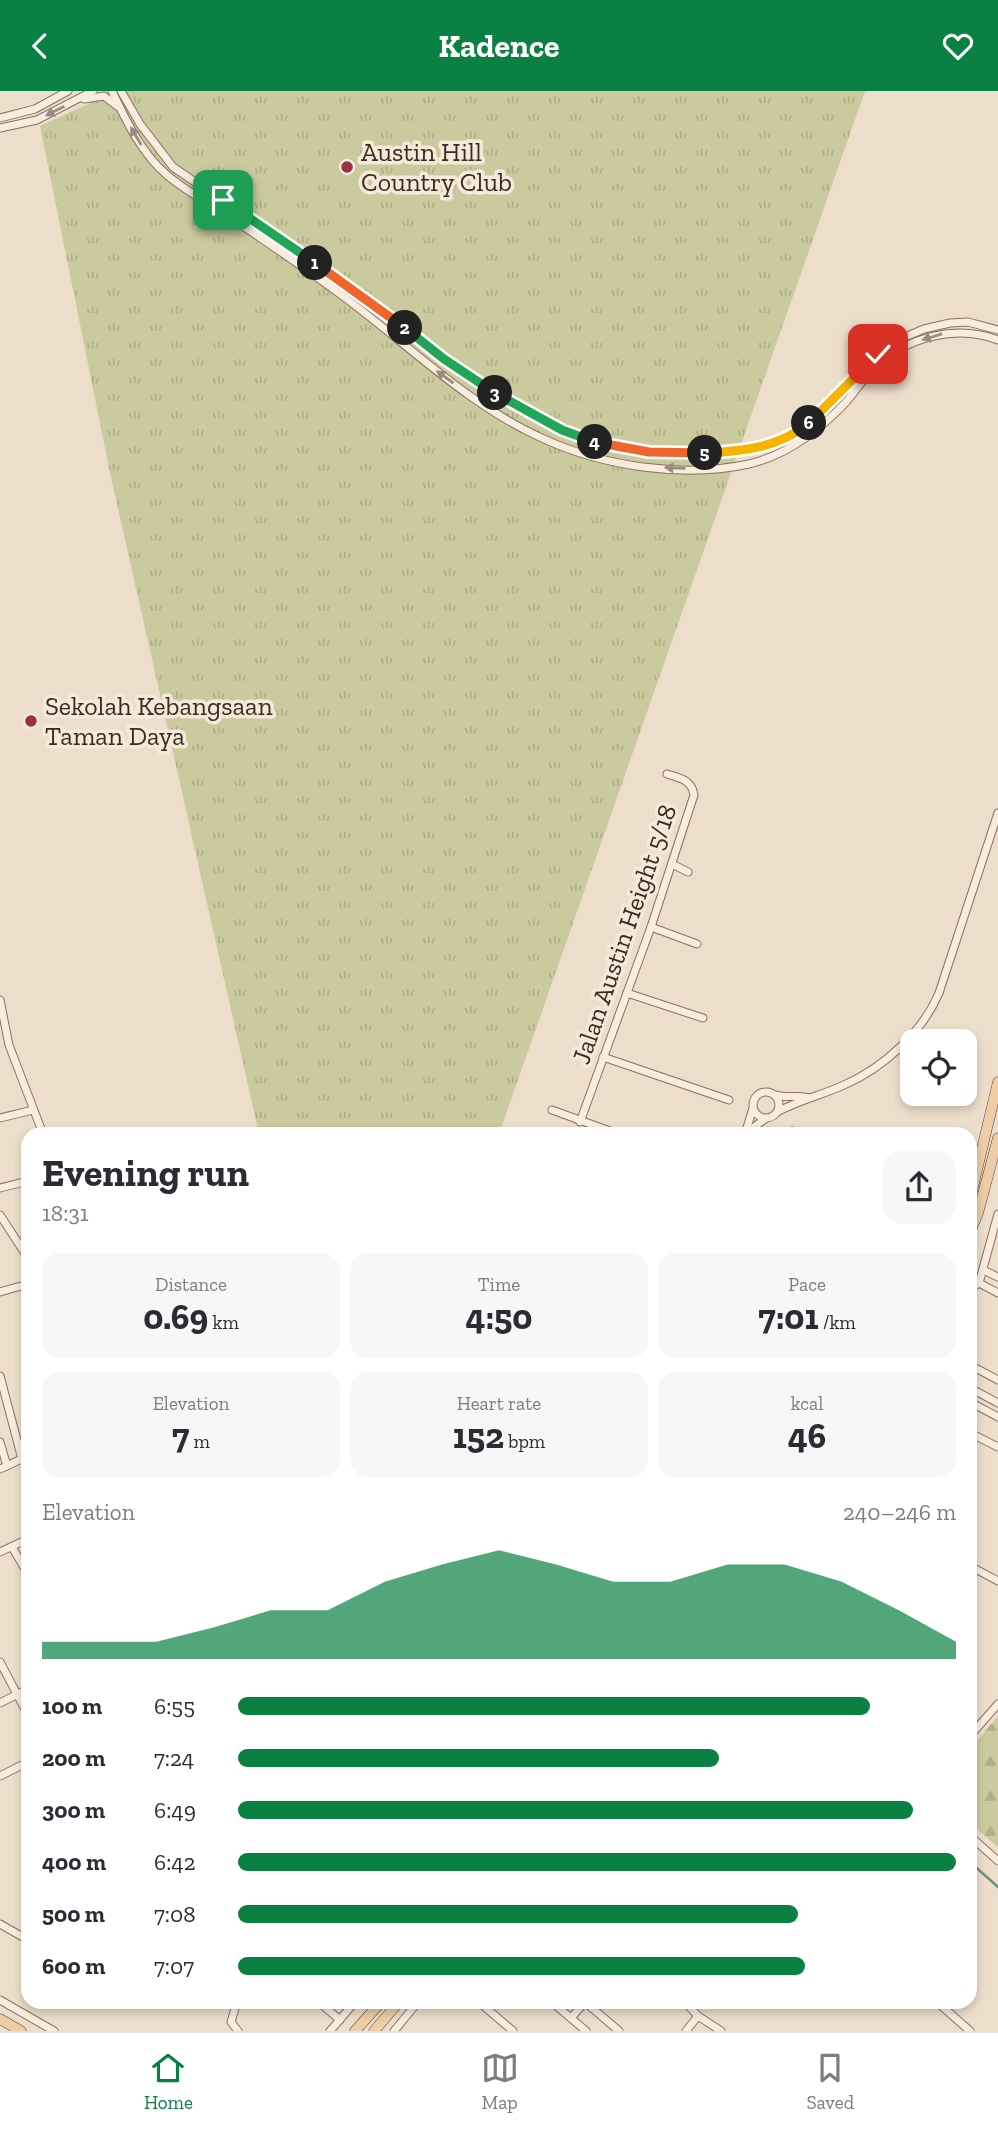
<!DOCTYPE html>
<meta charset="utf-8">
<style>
body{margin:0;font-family:"Zilla Slab",serif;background:#f7f7f7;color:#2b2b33;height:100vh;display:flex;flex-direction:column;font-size:26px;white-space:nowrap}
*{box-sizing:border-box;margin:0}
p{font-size:23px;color:#7c7c81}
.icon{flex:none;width:38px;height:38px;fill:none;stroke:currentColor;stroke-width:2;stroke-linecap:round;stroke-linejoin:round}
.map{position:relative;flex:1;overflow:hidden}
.sheet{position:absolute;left:21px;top:1036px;width:956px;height:882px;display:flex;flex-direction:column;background:#fff;border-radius:21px;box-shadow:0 4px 10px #0003}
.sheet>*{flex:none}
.tools{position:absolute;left:900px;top:938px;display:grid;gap:14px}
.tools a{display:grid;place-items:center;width:77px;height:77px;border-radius:14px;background:#fff;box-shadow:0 4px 10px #0003;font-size:35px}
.pin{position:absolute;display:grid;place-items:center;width:60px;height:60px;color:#fff;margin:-30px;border-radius:14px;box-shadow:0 4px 10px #0006}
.km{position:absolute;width:35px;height:35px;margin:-18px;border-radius:50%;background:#222;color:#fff;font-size:19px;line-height:35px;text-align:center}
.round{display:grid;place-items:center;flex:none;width:74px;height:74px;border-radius:21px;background:#f7f7f7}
.head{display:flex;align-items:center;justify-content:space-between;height:119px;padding:0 21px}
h1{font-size:38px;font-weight:800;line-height:52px}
.figures{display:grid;grid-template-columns:repeat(3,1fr);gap:10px;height:119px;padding:7px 21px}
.figures div{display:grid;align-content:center;border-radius:18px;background:#f7f7f7;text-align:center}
.figures b{font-size:35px;font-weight:800}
.figures small{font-size:19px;font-weight:400}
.figures p{font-size:19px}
.chart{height:196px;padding:14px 21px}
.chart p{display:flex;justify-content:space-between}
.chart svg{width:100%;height:126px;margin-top:7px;fill:#0b8043;opacity:.7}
ul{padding:0 21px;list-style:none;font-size:23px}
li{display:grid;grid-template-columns:112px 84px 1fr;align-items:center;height:52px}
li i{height:18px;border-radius:9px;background:#0b8043}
header{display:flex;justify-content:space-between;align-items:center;height:91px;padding:0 21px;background:#0b8043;color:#fff;font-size:32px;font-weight:800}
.tab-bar{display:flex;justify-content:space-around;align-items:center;height:98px;border-top:2px solid #e1e1e2;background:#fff;font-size:19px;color:#7c7c81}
.tab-bar a{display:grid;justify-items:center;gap:4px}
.tab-bar .selected{color:#0b8043}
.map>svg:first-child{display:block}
.grass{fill:url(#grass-tufts)}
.forest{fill:url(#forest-firs)}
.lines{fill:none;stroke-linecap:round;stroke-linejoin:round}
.stream{stroke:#719084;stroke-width:2.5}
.minor-casing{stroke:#89705f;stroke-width:9}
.major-casing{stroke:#583f33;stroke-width:11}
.minor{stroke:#f8ecde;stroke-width:7}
.major{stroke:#edcca6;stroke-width:10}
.oneway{fill:#9a8b80}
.split-1-casing{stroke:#fff;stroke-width:14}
.split-2-casing{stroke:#fff;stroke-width:14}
.split-3-casing{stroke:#fff;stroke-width:14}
.split-4-casing{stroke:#fff;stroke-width:14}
.split-5-casing{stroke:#fff;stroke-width:14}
.split-6-casing{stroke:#fff;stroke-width:14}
.split-7-casing{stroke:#fff;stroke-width:14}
.split-1{stroke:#22a559;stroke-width:9}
.split-2{stroke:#f0652b;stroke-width:9}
.split-3{stroke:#22a559;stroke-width:9}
.split-4{stroke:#22a559;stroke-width:9}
.split-5{stroke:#f0652b;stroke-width:9}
.split-6{stroke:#f5b400;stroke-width:9}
.split-7{stroke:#f5b400;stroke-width:9}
.poi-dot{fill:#963241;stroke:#f5e9da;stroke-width:2.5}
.labels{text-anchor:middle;stroke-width:7;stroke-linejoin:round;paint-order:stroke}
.poi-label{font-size:26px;fill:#3b2a22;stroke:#f5e9da;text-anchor:start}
.street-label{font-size:26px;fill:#3b2a22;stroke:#f5e9da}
</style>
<header><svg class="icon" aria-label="back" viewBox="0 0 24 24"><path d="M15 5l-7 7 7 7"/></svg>Kadence<svg class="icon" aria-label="heart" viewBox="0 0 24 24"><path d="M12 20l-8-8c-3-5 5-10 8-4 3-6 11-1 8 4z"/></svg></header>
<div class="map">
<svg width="998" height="1940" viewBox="0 0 998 1940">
<defs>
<pattern id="grass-tufts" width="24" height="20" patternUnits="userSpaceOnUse" patternTransform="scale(1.75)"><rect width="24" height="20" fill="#cbca9f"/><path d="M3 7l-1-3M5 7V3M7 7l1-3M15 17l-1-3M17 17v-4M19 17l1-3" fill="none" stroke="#afae89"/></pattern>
<pattern id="forest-firs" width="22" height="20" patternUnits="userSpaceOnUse" patternTransform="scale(1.75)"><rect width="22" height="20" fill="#cbca9f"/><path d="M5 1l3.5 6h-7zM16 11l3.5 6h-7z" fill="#afae89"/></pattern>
</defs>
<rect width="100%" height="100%" fill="#eddecb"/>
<polygon class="grass" points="116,0 865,0 499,1043 259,1043 110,382 40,35"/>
<polygon class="forest" points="998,1625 998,1756 970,1732 970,1658"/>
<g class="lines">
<polyline class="stream" points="970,1771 998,1796"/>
<defs>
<g id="minor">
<path d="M112 0C126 30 142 63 167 84 183 98 203 109 221 120 261 147 301 174 340 203 407 252 467 314 544 348 605 376 684 387 749 373 787 364 821 338 847 310 856 299 864 287 874 277 907 246 956 233 998 249"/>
<polyline points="121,0 140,33 173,76 374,213 477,291 562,339 599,352 649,361 683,363 723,361 771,354 800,339 815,328 863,277 898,249 924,238 950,232 968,231 998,239"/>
<polyline points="84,8 104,5 117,15"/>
<polyline points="0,27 35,18 68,0"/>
<polyline points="0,37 37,29 93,0"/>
<polyline points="672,773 688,781"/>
<polyline points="651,836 697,853"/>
<polyline points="627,902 703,927"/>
<polyline points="0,909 9,954 43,1043"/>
<polyline points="603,966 729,1009"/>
<circle cx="766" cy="1014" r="13"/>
<path d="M776 1004C788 1008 799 1003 809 1007"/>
<polyline points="552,1019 618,1043"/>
<path d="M779 1020C800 1009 822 1004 844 994 883 977 922 942 939 902L998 722"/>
<polyline points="0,1027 33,1019"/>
<path d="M580 1031 651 836 694 704C692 689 680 687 667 683"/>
<polyline points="745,1043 753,1017"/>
<polyline points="751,1043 754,1036 765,1028"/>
<polyline points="780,1043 792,1040 800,1043"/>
<polyline points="0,1097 28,1090"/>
<polyline points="0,1124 28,1167"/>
<polyline points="983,1179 998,1186"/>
<polyline points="979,1192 998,1202"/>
<polyline points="970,1198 979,1192 998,1123"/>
<polyline points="0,1201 28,1193"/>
<polyline points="970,1274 998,1289"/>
<polyline points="0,1285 22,1368"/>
<polyline points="970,1297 998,1312"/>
<polyline points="970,1311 998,1326"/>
<polyline points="970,1342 998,1356"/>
<polyline points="0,1351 7,1375"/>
<polyline points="0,1378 28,1365"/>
<polyline points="12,1456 28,1483"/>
<polyline points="0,1461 28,1448"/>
<polyline points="970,1475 998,1490"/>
<polyline points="0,1571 28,1624"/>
<polyline points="0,1612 28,1598"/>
<polyline points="970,1645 998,1613"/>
<polyline points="0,1685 28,1671"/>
<polyline points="970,1745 998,1770"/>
<polyline points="0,1833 28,1849"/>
<polyline points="0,1909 54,1940"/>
<polyline points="237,1911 231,1931 238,1940"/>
<polyline points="319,1911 340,1929"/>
<polyline points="479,1911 513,1940"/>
<polyline points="552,1911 586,1940"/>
<polyline points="585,1911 619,1940"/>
<polyline points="685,1911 698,1925 721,1940"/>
<polyline points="937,1911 970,1940"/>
<polyline points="571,1927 585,1911"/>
<polyline points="330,1940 355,1911"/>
<polyline points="394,1940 418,1911"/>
<polyline points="686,1940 698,1925"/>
</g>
<g id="major">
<polyline points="970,1108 998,991"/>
<polyline points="970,1141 978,1122 998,1047"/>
<polyline points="0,1928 21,1940"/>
<polyline points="355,1940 381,1911"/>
<polyline points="374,1940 399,1911"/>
</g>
</defs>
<use href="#minor" class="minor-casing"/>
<use href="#major" class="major-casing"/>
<use href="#minor" class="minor"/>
<use href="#major" class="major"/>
</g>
<defs><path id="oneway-solid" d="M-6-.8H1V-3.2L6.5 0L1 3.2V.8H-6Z" transform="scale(1.75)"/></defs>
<g class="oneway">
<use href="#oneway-solid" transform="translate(55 20) rotate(153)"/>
<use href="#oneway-solid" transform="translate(136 45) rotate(-121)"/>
<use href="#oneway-solid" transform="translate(932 246) rotate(163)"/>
<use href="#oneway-solid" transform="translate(445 286) rotate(-144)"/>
<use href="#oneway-solid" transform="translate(675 377) rotate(-178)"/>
</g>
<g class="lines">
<defs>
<polyline id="split-1" points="223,109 315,172"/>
<polyline id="split-2" points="315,172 405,237"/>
<polyline id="split-3" points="405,237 444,268 495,302"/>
<polyline id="split-4" points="495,302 562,339 595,351"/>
<polyline id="split-5" points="595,351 649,361 705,362"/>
<path id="split-6" d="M705 362C744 360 778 357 809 332"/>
<polyline id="split-7" points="809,332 878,263"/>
</defs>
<use href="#split-1" class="split-1-casing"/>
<use href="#split-2" class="split-2-casing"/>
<use href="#split-3" class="split-3-casing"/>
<use href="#split-4" class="split-4-casing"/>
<use href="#split-5" class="split-5-casing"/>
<use href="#split-6" class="split-6-casing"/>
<use href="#split-7" class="split-7-casing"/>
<use href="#split-1" class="split-1"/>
<use href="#split-2" class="split-2"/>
<use href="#split-3" class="split-3"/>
<use href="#split-4" class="split-4"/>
<use href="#split-5" class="split-5"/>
<use href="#split-6" class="split-6"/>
<use href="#split-7" class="split-7"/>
</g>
<g class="poi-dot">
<circle cx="347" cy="76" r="7"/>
<circle cx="31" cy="630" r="7"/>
</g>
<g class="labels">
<g class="poi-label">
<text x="361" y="70">Austin Hill<tspan x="361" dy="30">Country Club</tspan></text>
<text x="45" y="624">Sekolah Kebangsaan<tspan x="45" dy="30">Taman Daya</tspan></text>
</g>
<g class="street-label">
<text transform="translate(624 843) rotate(-71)" y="9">Jalan Austin Height 5/18</text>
</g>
</g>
</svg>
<div class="tools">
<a><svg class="icon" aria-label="locate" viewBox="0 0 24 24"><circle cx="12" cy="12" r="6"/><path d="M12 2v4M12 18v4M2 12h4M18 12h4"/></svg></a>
</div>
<div class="pin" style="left:223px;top:109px;background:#1e9e55"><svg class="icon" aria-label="arrive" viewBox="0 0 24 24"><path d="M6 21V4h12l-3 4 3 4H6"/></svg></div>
<div class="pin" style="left:878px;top:263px;background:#d93025"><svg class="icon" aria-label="check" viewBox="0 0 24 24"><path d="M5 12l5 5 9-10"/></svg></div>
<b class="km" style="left:315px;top:172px">1</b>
<b class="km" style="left:405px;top:237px">2</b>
<b class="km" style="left:495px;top:302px">3</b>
<b class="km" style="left:595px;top:351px">4</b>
<b class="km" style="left:705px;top:362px">5</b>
<b class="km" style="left:809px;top:332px">6</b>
<section class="sheet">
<div class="head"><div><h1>Evening run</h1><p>18:31</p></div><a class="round"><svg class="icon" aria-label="share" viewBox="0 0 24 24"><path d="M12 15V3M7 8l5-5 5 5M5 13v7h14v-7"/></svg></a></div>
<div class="figures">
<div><p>Distance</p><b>0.69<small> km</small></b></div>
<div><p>Time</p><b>4:50</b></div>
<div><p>Pace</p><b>7:01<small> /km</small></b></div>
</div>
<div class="figures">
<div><p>Elevation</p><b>7<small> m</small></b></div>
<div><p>Heart rate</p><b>152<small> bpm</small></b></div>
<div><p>kcal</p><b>46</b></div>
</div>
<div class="chart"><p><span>Elevation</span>240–246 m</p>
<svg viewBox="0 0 160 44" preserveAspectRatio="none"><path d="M0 44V38L10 38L20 38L30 33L40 27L50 27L60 17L70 11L80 6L90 11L100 17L110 17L120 11L130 11L140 17L150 27L160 38V44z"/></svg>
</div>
<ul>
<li><b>100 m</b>6:55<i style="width:88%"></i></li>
<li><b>200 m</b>7:24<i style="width:67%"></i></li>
<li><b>300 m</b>6:49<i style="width:94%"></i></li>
<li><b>400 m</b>6:42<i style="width:100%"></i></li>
<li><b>500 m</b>7:08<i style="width:78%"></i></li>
<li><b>600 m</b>7:07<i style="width:79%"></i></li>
</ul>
</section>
</div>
<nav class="tab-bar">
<a class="selected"><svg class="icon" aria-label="home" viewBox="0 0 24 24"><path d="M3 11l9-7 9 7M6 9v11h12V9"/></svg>Home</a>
<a><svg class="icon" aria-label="map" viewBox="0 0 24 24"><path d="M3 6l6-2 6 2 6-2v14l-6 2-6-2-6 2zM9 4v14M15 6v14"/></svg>Map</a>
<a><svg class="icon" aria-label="saved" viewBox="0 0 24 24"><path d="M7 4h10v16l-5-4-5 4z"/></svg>Saved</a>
</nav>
